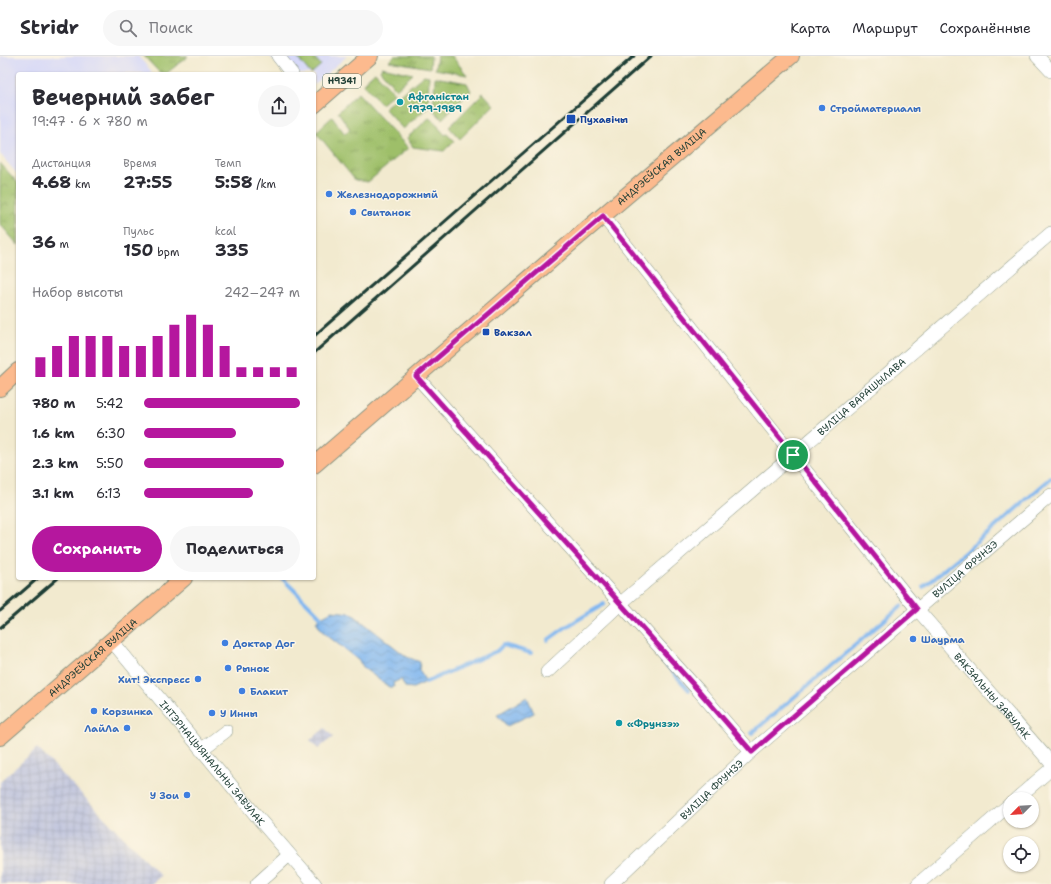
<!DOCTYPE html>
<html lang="ru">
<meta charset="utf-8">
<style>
body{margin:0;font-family:"Shantell Sans",sans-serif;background:#f7f7f7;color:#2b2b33;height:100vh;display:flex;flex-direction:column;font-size:15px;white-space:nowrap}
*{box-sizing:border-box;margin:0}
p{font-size:13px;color:#7c7c81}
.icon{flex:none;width:22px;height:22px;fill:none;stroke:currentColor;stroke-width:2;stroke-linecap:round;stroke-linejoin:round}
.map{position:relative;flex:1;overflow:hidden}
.side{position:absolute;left:16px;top:16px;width:300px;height:508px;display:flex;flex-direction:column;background:#fff;border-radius:4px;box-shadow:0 1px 3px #0004}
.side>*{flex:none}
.needle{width:26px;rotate:246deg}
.fabs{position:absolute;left:1003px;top:736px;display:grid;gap:8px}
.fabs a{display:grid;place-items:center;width:36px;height:36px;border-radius:50%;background:#fff;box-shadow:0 1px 3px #0004;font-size:20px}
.pin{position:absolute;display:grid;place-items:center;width:34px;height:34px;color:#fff;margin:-17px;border:2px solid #fff;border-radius:50%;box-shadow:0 1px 4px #0007}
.round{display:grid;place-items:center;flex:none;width:42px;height:42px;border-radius:21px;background:#f7f7f7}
.overview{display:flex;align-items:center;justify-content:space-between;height:68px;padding:0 16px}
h1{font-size:22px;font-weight:700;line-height:30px}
.stats{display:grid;grid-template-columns:repeat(3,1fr);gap:6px;height:68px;padding:4px 16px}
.stats div{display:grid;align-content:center}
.stats b{font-size:17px;font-weight:700}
.stats small{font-size:11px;font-weight:400}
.stats p{font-size:11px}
.chart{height:112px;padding:8px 16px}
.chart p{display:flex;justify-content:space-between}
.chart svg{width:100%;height:72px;margin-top:4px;stroke:#b5179e;stroke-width:6}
.action{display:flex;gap:8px;margin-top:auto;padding:8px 16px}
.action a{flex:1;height:46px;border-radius:24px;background:#b5179e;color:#fff;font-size:16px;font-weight:700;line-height:46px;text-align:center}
.action a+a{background:#f7f7f7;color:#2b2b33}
ul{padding:0 16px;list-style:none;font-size:13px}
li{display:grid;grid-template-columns:64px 48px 1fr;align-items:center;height:30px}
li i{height:10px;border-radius:5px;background:#b5179e}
header{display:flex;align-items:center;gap:24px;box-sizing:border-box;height:56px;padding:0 20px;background:#fff;border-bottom:1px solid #e1e1e2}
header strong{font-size:19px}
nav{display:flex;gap:22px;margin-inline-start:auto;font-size:14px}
.search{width:280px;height:36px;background:#f7f7f7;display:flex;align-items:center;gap:10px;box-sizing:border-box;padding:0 14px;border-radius:22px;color:#7c7c81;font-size:15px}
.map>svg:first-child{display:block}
.built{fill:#d6d8f8}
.industrial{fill:url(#industrial-grid)}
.grass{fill:url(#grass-tufts);stroke:#5e7e4e}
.park{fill:url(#park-crowns);stroke:#5e7e4e}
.water{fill:url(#water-waves);stroke:#507a92}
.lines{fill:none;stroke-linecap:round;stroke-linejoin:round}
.stream{stroke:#81b7f0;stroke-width:4}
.minor-casing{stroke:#889482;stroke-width:14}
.major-casing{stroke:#889482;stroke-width:18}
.minor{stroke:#fff;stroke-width:13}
.major{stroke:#fcba8e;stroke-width:16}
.rail{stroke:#1f3d34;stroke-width:3}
.route-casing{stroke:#fff;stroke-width:8}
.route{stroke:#b5179e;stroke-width:5}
.culture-dot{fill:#0f9aa8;stroke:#fcf5e5;stroke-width:1.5}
.shop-dot{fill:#3f7fe0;stroke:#fcf5e5;stroke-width:1.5}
.transit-dot{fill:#1a4fb4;stroke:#fcf5e5;stroke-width:1.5}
.labels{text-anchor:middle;stroke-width:3;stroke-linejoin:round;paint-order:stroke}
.shield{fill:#fcf5e5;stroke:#617469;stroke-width:1}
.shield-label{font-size:9px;font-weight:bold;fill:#1f3d34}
.culture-label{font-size:10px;font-weight:bold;fill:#0d838f;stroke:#fcf5e5;text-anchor:start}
.shop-label{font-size:10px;font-weight:bold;fill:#366cbe;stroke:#fcf5e5;text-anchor:start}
.transit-label{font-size:10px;font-weight:bold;fill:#164399;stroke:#fcf5e5;text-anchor:start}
.street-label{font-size:10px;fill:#1f3d34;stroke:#fcf5e5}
</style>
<header>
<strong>Stridr</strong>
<div class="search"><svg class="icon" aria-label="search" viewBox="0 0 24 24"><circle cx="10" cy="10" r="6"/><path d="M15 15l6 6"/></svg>Поиск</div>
<nav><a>Карта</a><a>Маршрут</a><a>Сохранённые</a></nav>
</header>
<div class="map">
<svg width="1051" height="828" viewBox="0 0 1051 828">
<defs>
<pattern id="industrial-grid" width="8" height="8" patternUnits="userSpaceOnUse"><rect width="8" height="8" fill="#bec3dd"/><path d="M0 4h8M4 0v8" fill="none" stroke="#a3a8be"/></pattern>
<pattern id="grass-tufts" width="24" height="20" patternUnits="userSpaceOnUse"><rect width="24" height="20" fill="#9ebf69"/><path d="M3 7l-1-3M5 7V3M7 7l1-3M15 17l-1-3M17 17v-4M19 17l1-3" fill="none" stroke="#809c57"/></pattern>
<pattern id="park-crowns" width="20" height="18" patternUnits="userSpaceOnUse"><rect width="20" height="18" fill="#9ebf69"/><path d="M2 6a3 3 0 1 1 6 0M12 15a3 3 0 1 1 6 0" fill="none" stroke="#809c57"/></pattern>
<pattern id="water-waves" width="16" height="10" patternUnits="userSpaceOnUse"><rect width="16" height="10" fill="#81b7f0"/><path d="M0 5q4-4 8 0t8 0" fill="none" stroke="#6996c3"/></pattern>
</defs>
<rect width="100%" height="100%" fill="#fcf5e5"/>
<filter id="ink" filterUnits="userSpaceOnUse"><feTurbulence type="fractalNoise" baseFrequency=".025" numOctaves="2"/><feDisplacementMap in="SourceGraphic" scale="8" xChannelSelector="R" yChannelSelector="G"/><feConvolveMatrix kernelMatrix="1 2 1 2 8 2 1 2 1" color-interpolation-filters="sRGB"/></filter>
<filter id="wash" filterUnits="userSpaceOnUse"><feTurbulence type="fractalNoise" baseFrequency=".012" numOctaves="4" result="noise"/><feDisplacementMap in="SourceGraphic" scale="16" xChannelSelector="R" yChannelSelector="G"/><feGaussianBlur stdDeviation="0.9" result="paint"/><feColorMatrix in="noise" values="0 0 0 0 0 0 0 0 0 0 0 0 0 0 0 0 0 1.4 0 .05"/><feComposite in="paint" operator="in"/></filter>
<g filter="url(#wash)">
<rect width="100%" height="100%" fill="#f2eacf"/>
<g class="built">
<polygon points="0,0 138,0 153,17 18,18 18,119 0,98"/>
<polygon points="270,0 347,0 314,29 314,18 285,18"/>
</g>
<g class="industrial">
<polygon points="325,672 333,681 318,693 310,684"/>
<polygon points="37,692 161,820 151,828 0,828 0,726"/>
</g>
<g class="grass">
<polygon points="144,0 188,0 167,17 159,16"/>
<polygon points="296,0 313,0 321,9 311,18"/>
<polygon points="394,0 431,0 430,12 389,5"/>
<polygon points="437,0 452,0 467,19 435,13"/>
<polygon points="382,11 413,18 396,33 380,14"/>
<polygon points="375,16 394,37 381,48 363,27"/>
<polygon points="424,19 429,20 428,51 403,73 384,52"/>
<polygon points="435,21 467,27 471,35 442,63 433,54"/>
<polygon points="358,37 408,92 368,126 355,124 316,76 332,61 345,78 350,73 338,56"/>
<polygon points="483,37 494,49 460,83 449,71"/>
<polygon points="429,62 439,70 438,71 445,79 447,78 454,85 444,95 413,91 407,82"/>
</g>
<polygon class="park" points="0,107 18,127 18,189 0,168"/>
<g class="water">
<polygon points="332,555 351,557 407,601 420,606 419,614 426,626 413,632 405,631 401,623 393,627 394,631 389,631 365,613 358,604 323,576 316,565 321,561"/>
<polygon points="527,641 534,657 507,670 497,659"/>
</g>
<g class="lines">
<g class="stream">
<polyline points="282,522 321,561"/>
<polyline points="923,531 993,473 1051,422"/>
<polyline points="548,584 566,571 604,548"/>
<polyline points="663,605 689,634"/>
<polyline points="426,626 497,595 503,589 531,597"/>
<polyline points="752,677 901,550"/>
</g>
</g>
</g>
<g filter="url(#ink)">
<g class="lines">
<defs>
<g id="minor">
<polyline points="278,0 292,18"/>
<polyline points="1037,0 1051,15"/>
<path id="s1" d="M603 160 793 399 917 553 1051 707"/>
<polyline points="416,320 699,635 751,696"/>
<path id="s2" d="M112 585 259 763 315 828"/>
<path id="s3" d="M547 616 620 548 1051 177"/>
<polyline points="201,694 226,675"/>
<polyline points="1016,743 1051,713"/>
<polyline points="257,828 289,799"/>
<path id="s4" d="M611 828 751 696 1051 439"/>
<polyline points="918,828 1010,748"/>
</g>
<g id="major">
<polyline points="314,49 370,0"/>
<polyline points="0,332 18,315"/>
<path id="s5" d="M314 409 566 191 791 0"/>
<path id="s6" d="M0 681 184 522"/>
</g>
</defs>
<use href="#minor" class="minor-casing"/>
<use href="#major" class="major-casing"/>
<use href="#minor" class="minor"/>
<use href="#major" class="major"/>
<g class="rail">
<polyline points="314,280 634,0"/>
<polyline points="314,297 651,0"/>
<polyline points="0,555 38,522"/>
<polyline points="0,572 58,522"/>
</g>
</g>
</g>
<g class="lines" filter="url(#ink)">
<defs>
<polygon id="route" points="603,160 917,553 752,696 699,635 416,320"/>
</defs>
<use href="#route" class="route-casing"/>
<use href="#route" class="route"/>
</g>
<g class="culture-dot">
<circle cx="400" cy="46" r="4"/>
<circle cx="619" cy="667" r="4"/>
</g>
<g class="shop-dot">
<circle cx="822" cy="52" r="4"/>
<circle cx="329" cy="138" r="4"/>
<circle cx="353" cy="156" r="4"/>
<circle cx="913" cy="583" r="4"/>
<circle cx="225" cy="587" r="4"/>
<circle cx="228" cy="612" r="4"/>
<circle cx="198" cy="623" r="4"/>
<circle cx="242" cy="635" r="4"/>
<circle cx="94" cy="655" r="4"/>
<circle cx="212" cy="657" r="4"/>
<circle cx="127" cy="672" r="4"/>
<circle cx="187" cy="739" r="4"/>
</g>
<g class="transit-dot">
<rect x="566" y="58" width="10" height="10" rx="2"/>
<rect x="482" y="272" width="8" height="8" rx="2"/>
</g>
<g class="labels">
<rect class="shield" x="323" y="18" width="38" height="14" rx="3"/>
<g class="shield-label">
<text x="342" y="28">Н9341</text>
</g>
<g class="culture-label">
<text x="408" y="44">Афганістан<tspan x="408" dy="12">1979-1989</tspan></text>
<text x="627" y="671">«Фрунзэ»</text>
</g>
<g class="shop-label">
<text x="830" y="56">Стройматериалы</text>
<text x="337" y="142">Железнодорожный</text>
<text x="361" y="160">Свитанок</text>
<text x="921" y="587">Шаурма</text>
<text x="233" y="591">Доктар Дог</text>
<text x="236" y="616">Рынок</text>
<text x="190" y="627" text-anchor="end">Хит! Экспресс</text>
<text x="250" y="639">Блакит</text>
<text x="102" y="659">Корзинка</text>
<text x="220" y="661">У Инны</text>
<text x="119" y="676" text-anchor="end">ЛайЛа</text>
<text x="179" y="743" text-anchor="end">У Зои</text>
</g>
<g class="transit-label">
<text x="580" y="67">Пухавічы</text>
<text x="494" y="280">Вакзал</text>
</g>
<g class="street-label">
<text dy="4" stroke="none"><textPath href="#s5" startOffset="458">АНДРЭЕЎСКАЯ ВУЛІЦА</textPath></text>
<text dy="4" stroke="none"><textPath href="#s3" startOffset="418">ВУЛІЦА ВАРАШЫЛАВА</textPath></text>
<text dy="4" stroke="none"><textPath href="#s4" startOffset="474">ВУЛІЦА ФРУНЗЭ</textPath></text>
<text dy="4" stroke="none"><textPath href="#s6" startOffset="122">АНДРЭЕЎСКАЯ ВУЛІЦА</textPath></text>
<text dy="4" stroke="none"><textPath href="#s1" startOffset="618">ВАКЗАЛЬНЫ ЗАВУЛАК</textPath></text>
<text dy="4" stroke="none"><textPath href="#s2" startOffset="158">ІНТЭРНАЦЫЯНАЛЬНЫ ЗАВУЛАК</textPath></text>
<text dy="4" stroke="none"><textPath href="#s4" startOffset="138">ВУЛІЦА ФРУНЗЭ</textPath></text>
</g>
</g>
</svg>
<div class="fabs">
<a><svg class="needle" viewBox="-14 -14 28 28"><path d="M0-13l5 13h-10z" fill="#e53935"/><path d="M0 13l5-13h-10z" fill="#7c7c81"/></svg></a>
<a><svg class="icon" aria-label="locate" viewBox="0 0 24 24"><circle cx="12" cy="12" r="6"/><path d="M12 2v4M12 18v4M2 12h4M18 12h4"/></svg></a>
</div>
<div class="pin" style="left:793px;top:399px;background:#1e9e55"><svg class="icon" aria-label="arrive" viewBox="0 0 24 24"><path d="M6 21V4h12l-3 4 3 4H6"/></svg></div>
<section class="side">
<div class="overview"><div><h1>Вечерний забег</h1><p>19:47 · 6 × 780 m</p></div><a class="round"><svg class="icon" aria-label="share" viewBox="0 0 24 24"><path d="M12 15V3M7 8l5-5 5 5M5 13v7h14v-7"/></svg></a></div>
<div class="stats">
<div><p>Дистанция</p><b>4.68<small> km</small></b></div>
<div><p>Время</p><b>27:55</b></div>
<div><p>Темп</p><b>5:58<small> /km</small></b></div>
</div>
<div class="stats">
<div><b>36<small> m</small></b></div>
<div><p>Пульс</p><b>150<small> bpm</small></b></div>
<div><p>kcal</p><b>335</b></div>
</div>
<div class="chart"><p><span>Набор высоты</span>242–247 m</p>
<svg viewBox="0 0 160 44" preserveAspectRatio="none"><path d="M5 44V32M15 44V25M25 44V19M35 44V19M45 44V19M55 44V25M65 44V25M75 44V19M85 44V12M95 44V6M105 44V12M115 44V25M125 44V38M135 44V38M145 44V38M155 44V38"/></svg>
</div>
<ul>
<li><b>780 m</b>5:42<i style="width:100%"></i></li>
<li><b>1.6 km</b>6:30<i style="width:59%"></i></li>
<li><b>2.3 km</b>5:50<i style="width:90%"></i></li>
<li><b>3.1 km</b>6:13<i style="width:70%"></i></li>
</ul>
<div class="action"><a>Сохранить</a><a>Поделиться</a></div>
</section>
</div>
